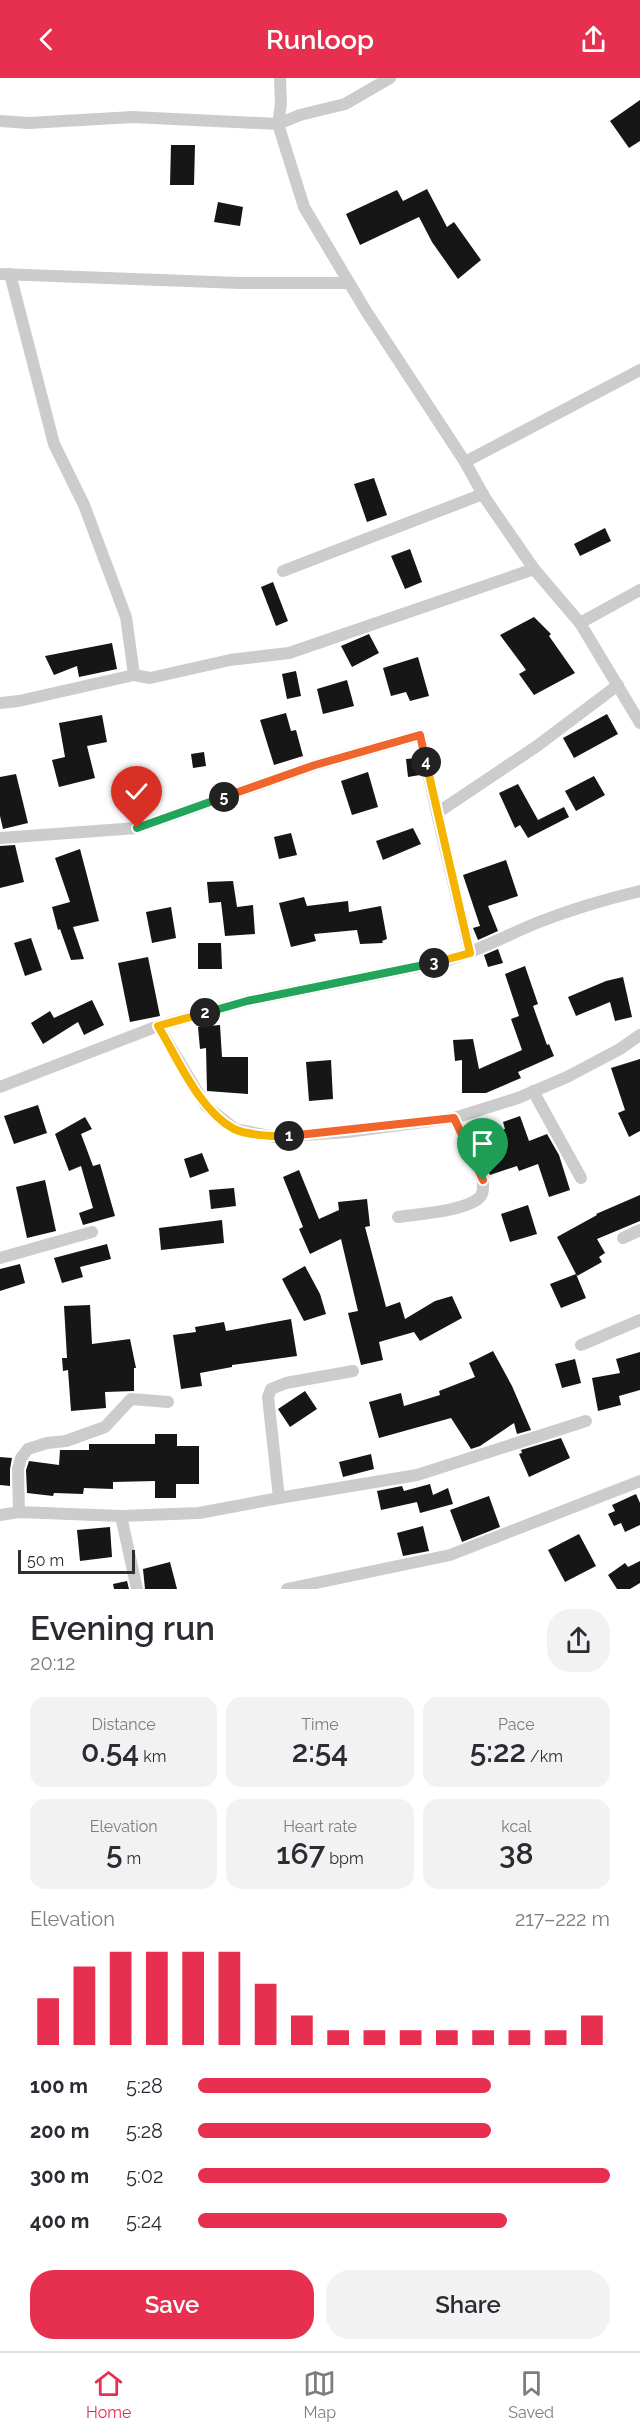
<!DOCTYPE html>
<meta charset="utf-8">
<style>
body{margin:0;font-family:Raleway,sans-serif;background:#f2f2f3;color:#2b2b33;height:100vh;display:flex;flex-direction:column;font-size:22px;white-space:nowrap}
*{box-sizing:border-box;margin:0}
p{font-size:20px;color:#7c7c81}
.icon{flex:none;width:33px;height:33px;fill:none;stroke:currentColor;stroke-width:2;stroke-linecap:round;stroke-linejoin:round}
.map{position:relative;height:1511px;overflow:hidden}
.panel{display:flex;flex-direction:column;background:#fff;flex:1}
.panel>*{flex:none}
.scale{position:absolute;left:18px;bottom:15px;width:117px;box-sizing:border-box;padding-left:6px;border:3px solid #2f2f2f;border-top:0;font-size:16px;line-height:21px;white-space:nowrap;color:#2f2f2f;-webkit-text-stroke:4px #fff;paint-order:stroke}
.pin{position:absolute;display:grid;place-items:center;width:51px;height:51px;color:#fff;margin:-62px -26px;border-radius:50% 50% 50% 0;rotate:-45deg;box-shadow:0 0 6px #0007}
.pin .icon{rotate:45deg}
.km{position:absolute;width:30px;height:30px;margin:-15px;border-radius:50%;background:#222;color:#fff;font-size:16px;line-height:30px;text-align:center}
.round{display:grid;place-items:center;flex:none;width:63px;height:63px;border-radius:24px;background:#f2f2f3}
.overview{display:flex;align-items:center;justify-content:space-between;height:102px;padding:0 30px}
h1{font-size:33px;font-weight:600;line-height:45px}
.metrics{display:grid;grid-template-columns:repeat(3,1fr);gap:9px;height:102px;padding:6px 30px}
.metrics div{display:grid;align-content:center;border-radius:15px;background:#f2f2f3;text-align:center}
.metrics b{font-size:30px;font-weight:600}
.metrics small{font-size:16px;font-weight:400}
.metrics p{font-size:16px}
.chart{height:168px;padding:12px 30px}
.chart p{display:flex;justify-content:space-between}
.chart svg{width:100%;height:108px;margin-top:6px;stroke:#e72f4f;stroke-width:6}
.primary-button{display:flex;gap:12px;margin-top:auto;padding:12px 30px}
.primary-button a{flex:1;height:69px;border-radius:24px;background:#e72f4f;color:#fff;font-size:24px;font-weight:600;line-height:69px;text-align:center}
.primary-button a+a{background:#f2f2f3;color:#2b2b33}
ul{padding:0 30px;list-style:none;font-size:20px}
li{display:grid;grid-template-columns:96px 72px 1fr;align-items:center;height:45px}
li i{height:15px;border-radius:8px;background:#e72f4f}
header{display:flex;justify-content:space-between;align-items:center;height:78px;padding:0 30px;background:#e72f4f;color:#fff;font-size:27px;font-weight:600}
.tab-bar{display:flex;justify-content:space-around;align-items:center;height:84px;border-top:2px solid #e1e1e2;background:#fff;font-size:16px;color:#7c7c81}
.tab-bar a{display:grid;justify-items:center;gap:3px}
.tab-bar .on{color:#e72f4f}
.map>svg:first-child{display:block}
.building{fill:#161616}
.lines{fill:none;stroke-linecap:round;stroke-linejoin:round}
.street{stroke:#ccc;stroke-width:12}
.split-1-casing{stroke:#fff;stroke-width:12}
.split-2-casing{stroke:#fff;stroke-width:12}
.split-3-casing{stroke:#fff;stroke-width:12}
.split-4-casing{stroke:#fff;stroke-width:12}
.split-5-casing{stroke:#fff;stroke-width:12}
.split-6-casing{stroke:#fff;stroke-width:12}
.split-1{stroke:#f0652b;stroke-width:8}
.split-2{stroke:#f5b400;stroke-width:8}
.split-3{stroke:#22a559;stroke-width:8}
.split-4{stroke:#f5b400;stroke-width:8}
.split-5{stroke:#f0652b;stroke-width:8}
.split-6{stroke:#22a559;stroke-width:8}
</style>
<header><svg class="icon" aria-label="back" viewBox="0 0 24 24"><path d="M15 5l-7 7 7 7"/></svg>Runloop<svg class="icon" aria-label="share" viewBox="0 0 24 24"><path d="M12 15V3M7 8l5-5 5 5M5 13v7h14v-7"/></svg></header>
<div class="map">
<svg width="640" height="1511" viewBox="0 0 640 1511">
<rect width="100%" height="100%" fill="#fff"/>
<g class="building">
<polygon points="640,22 640,63 629,70 610,43"/>
<polygon points="171,67 195,67 194,107 170,107"/>
<polygon points="427,111 447,149 454,144 481,182 458,201 432,164 419,139 360,167 346,136 397,112 403,123"/>
<polygon points="218,124 243,129 240,148 214,144"/>
<polygon points="374,400 387,437 367,444 354,406"/>
<polygon points="605,450 611,463 580,478 574,466"/>
<polygon points="410,471 422,504 405,511 391,478"/>
<polygon points="273,504 288,543 276,548 261,509"/>
<polygon points="534,539 551,556 549,558 575,595 534,617 519,596 526,592 500,557"/>
<polygon points="369,556 379,575 352,589 341,568"/>
<polygon points="112,565 117,591 79,599 77,588 54,597 45,578"/>
<polygon points="418,579 429,618 410,623 406,614 391,618 383,590"/>
<polygon points="296,593 301,618 287,621 282,596"/>
<polygon points="347,602 354,628 323,636 317,611"/>
<polygon points="286,635 291,653 296,652 303,678 274,687 260,642"/>
<polygon points="607,636 618,656 574,680 563,660"/>
<polygon points="102,637 107,664 87,668 95,700 59,709 52,682 65,679 59,645"/>
<polygon points="204,674 206,688 193,690 191,676"/>
<polygon points="417,680 420,697 408,699 406,681"/>
<polygon points="368,694 378,729 352,737 341,703"/>
<polygon points="16,696 28,745 3,751 0,738 0,699"/>
<polygon points="594,698 605,717 576,733 565,713"/>
<polygon points="518,706 538,742 564,729 569,739 528,760 520,747 515,750 499,715"/>
<polygon points="413,750 421,766 383,782 376,763"/>
<polygon points="291,755 297,777 279,781 274,759"/>
<polygon points="15,767 24,804 0,810 0,768"/>
<polygon points="80,771 99,843 73,849 84,881 71,882 60,851 58,852 52,829 70,824 55,780"/>
<polygon points="506,782 518,818 488,828 498,853 478,862 473,850 480,848 463,797"/>
<polygon points="233,803 237,829 253,827 255,856 225,858 221,824 209,825 207,804"/>
<polygon points="304,819 307,828 348,823 349,834 381,828 387,861 382,863 383,865 360,866 357,852 314,856 316,863 291,869 279,825"/>
<polygon points="171,829 176,860 152,865 146,834"/>
<polygon points="31,860 42,892 25,898 14,865"/>
<polygon points="198,865 221,865 222,891 198,891"/>
<polygon points="498,871 503,885 488,889 484,877"/>
<polygon points="148,879 160,938 130,944 118,885"/>
<polygon points="525,888 538,926 533,928 547,967 549,966 554,978 518,994 521,1000 486,1015 462,1015 462,982 455,983 453,962 473,961 479,991 522,972 511,941 519,938 505,896"/>
<polygon points="623,899 632,939 615,943 610,924 576,938 568,919 606,903"/>
<polygon points="92,922 104,947 84,957 78,944 43,966 31,945 50,933 54,940"/>
<polygon points="220,947 222,979 248,979 248,1016 207,1013 206,970 200,971 198,949"/>
<polygon points="640,981 640,1053 629,1059 618,1035 625,1032 611,990"/>
<polygon points="331,982 333,1021 309,1023 306,984"/>
<polygon points="38,1027 47,1055 14,1066 4,1038"/>
<polygon points="520,1038 529,1063 547,1056 559,1077 570,1112 549,1119 538,1086 519,1093 517,1088 490,1097 473,1061 505,1051 503,1044"/>
<polygon points="85,1039 92,1051 81,1056 93,1088 100,1086 115,1138 83,1147 79,1135 93,1130 81,1088 69,1093 55,1056"/>
<polygon points="202,1075 209,1093 190,1100 184,1081"/>
<polygon points="299,1092 319,1141 339,1132 338,1124 367,1121 370,1148 365,1149 386,1229 400,1224 405,1241 435,1223 452,1218 462,1240 420,1263 414,1254 379,1264 383,1282 361,1287 348,1235 358,1233 341,1161 310,1176 299,1151 303,1149 283,1099"/>
<polygon points="45,1102 56,1153 27,1160 16,1109"/>
<polygon points="234,1110 236,1128 211,1131 209,1112"/>
<polygon points="640,1117 640,1143 597,1161 605,1175 599,1179 602,1184 577,1198 557,1159 597,1137 596,1136"/>
<polygon points="528,1127 537,1156 510,1164 501,1136"/>
<polygon points="222,1142 224,1165 161,1172 159,1150"/>
<polygon points="107,1166 111,1181 80,1189 83,1199 62,1205 54,1180"/>
<polygon points="20,1186 25,1205 0,1213 0,1191"/>
<polygon points="305,1188 320,1216 326,1236 304,1243 282,1201"/>
<polygon points="576,1196 586,1220 561,1230 550,1206"/>
<polygon points="90,1227 92,1266 130,1261 136,1290 134,1290 134,1313 105,1314 106,1330 71,1333 68,1292 63,1293 62,1280 67,1280 64,1228"/>
<polygon points="291,1241 297,1278 232,1287 232,1289 200,1295 202,1308 181,1311 173,1257 196,1254 195,1249 224,1244 226,1253"/>
<polygon points="493,1273 512,1308 531,1352 517,1356 514,1345 480,1368 471,1371 451,1340 379,1360 369,1324 401,1315 404,1328 440,1317 439,1313 475,1299 469,1285"/>
<polygon points="640,1274 640,1312 619,1318 621,1327 598,1333 592,1300 620,1295 616,1281"/>
<polygon points="575,1281 581,1305 562,1310 555,1286"/>
<polygon points="305,1313 317,1331 290,1349 278,1331"/>
<polygon points="155,1356 177,1356 177,1368 199,1368 199,1406 176,1406 176,1420 155,1420 155,1403 113,1404 113,1411 84,1410 83,1416 54,1415 53,1418 27,1415 26,1392 29,1383 59,1387 60,1372 89,1372 89,1366 155,1366"/>
<polygon points="561,1360 570,1380 529,1399 519,1376 522,1375 521,1372"/>
<polygon points="371,1376 374,1391 343,1399 339,1384"/>
<polygon points="0,1379 12,1380 10,1391 10,1408 0,1407"/>
<polygon points="430,1406 433,1417 448,1410 453,1426 420,1435 417,1424 381,1432 377,1413 402,1408 404,1413"/>
<polygon points="636,1416 640,1425 640,1447 625,1454 621,1445 614,1448 608,1436 615,1433 612,1427"/>
<polygon points="489,1418 500,1449 462,1464 450,1432"/>
<polygon points="423,1448 429,1473 403,1478 397,1455"/>
<polygon points="110,1449 112,1479 80,1483 77,1452"/>
<polygon points="579,1456 596,1488 565,1504 548,1472"/>
<polygon points="640,1483 640,1505 630,1511 617,1511 608,1497 625,1485 628,1489"/>
<polygon points="170,1484 177,1511 145,1511 143,1491"/>
<polygon points="127,1503 129,1511 114,1511 113,1506"/>
</g>
<g class="lines">
<g class="street">
<polyline points="280,0 281,25 278,46 304,129 366,233 465,384 485,420 534,491 580,545 640,645"/>
<polyline points="0,43 29,45 133,39 278,46 300,37 345,26 390,0"/>
<polyline points="0,196 240,205 349,205"/>
<polyline points="10,196 54,366 84,427 126,539 134,597"/>
<polyline points="465,384 640,292"/>
<polyline points="283,493 483,416"/>
<polyline points="580,545 640,512"/>
<polyline points="0,625 19,623 134,597 150,600 230,582 289,575 534,491"/>
<polyline points="437,735 470,875"/>
<polyline points="0,760 137,750 315,687 420,657 437,735 537,668 618,607"/>
<polyline points="158,948 206,1028 235,1051 275,1059 347,1054 454,1040 518,1020 567,999 620,971 640,957"/>
<path d="M0 1009 158 948 247 923 445 883C478 873 507 857 539 844 572 831 606 821 640 813"/>
<polyline points="533,1013 581,1100"/>
<path d="M398 1139C418 1136 465 1133 479 1120 484 1116 483 1108 483 1102L454 1040"/>
<polyline points="623,1160 640,1152"/>
<polyline points="0,1180 92,1154"/>
<polyline points="581,1267 640,1242"/>
<polyline points="279,1420 417,1397 586,1343"/>
<polyline points="19,1434 18,1391 21,1380 28,1371 47,1365 66,1363 105,1349 131,1321 168,1324"/>
<polyline points="0,1437 19,1434 121,1438 199,1435 279,1420 268,1319 271,1311 286,1305 353,1293"/>
<polyline points="121,1438 137,1511"/>
<polyline points="287,1511 450,1477 640,1403"/>
</g>
</g>
<g class="lines">
<defs>
<polyline id="split-1" points="289,1058 454,1040 483,1102"/>
<path id="split-2" d="M205 935 158 948C178 981 199 1032 234 1051 247 1057 275 1059 289 1058"/>
<polyline id="split-3" points="205,935 247,923 434,885"/>
<polyline id="split-4" points="426,684 470,875 434,885"/>
<polyline id="split-5" points="224,719 315,687 420,657 426,684"/>
<polyline id="split-6" points="137,750 224,719"/>
</defs>
<use href="#split-1" class="split-1-casing"/>
<use href="#split-2" class="split-2-casing"/>
<use href="#split-3" class="split-3-casing"/>
<use href="#split-4" class="split-4-casing"/>
<use href="#split-5" class="split-5-casing"/>
<use href="#split-6" class="split-6-casing"/>
<use href="#split-1" class="split-1"/>
<use href="#split-2" class="split-2"/>
<use href="#split-3" class="split-3"/>
<use href="#split-4" class="split-4"/>
<use href="#split-5" class="split-5"/>
<use href="#split-6" class="split-6"/>
</g>
</svg>
<div class="scale">50 m</div>
<div class="pin" style="left:483px;top:1102px;background:#1e9e55"><svg class="icon" aria-label="arrive" viewBox="0 0 24 24"><path d="M6 21V4h12l-3 4 3 4H6"/></svg></div>
<div class="pin" style="left:137px;top:750px;background:#d93025"><svg class="icon" aria-label="check" viewBox="0 0 24 24"><path d="M5 12l5 5 9-10"/></svg></div>
<b class="km" style="left:289px;top:1058px">1</b>
<b class="km" style="left:205px;top:935px">2</b>
<b class="km" style="left:434px;top:885px">3</b>
<b class="km" style="left:426px;top:684px">4</b>
<b class="km" style="left:224px;top:719px">5</b>
</div>
<section class="panel">
<div class="overview"><div><h1>Evening run</h1><p>20:12</p></div><a class="round"><svg class="icon" aria-label="share" viewBox="0 0 24 24"><path d="M12 15V3M7 8l5-5 5 5M5 13v7h14v-7"/></svg></a></div>
<div class="metrics">
<div><p>Distance</p><b>0.54<small> km</small></b></div>
<div><p>Time</p><b>2:54</b></div>
<div><p>Pace</p><b>5:22<small> /km</small></b></div>
</div>
<div class="metrics">
<div><p>Elevation</p><b>5<small> m</small></b></div>
<div><p>Heart rate</p><b>167<small> bpm</small></b></div>
<div><p>kcal</p><b>38</b></div>
</div>
<div class="chart"><p><span>Elevation</span>217–222 m</p>
<svg viewBox="0 0 160 44" preserveAspectRatio="none"><path d="M5 44V25M15 44V12M25 44V6M35 44V6M45 44V6M55 44V6M65 44V19M75 44V32M85 44V38M95 44V38M105 44V38M115 44V38M125 44V38M135 44V38M145 44V38M155 44V32"/></svg>
</div>
<ul>
<li><b>100 m</b>5:28<i style="width:71%"></i></li>
<li><b>200 m</b>5:28<i style="width:71%"></i></li>
<li><b>300 m</b>5:02<i style="width:100%"></i></li>
<li><b>400 m</b>5:24<i style="width:75%"></i></li>
</ul>
<div class="primary-button"><a>Save</a><a>Share</a></div>
</section>
<nav class="tab-bar">
<a class="on"><svg class="icon" aria-label="home" viewBox="0 0 24 24"><path d="M3 11l9-7 9 7M6 9v11h12V9"/></svg>Home</a>
<a><svg class="icon" aria-label="map" viewBox="0 0 24 24"><path d="M3 6l6-2 6 2 6-2v14l-6 2-6-2-6 2zM9 4v14M15 6v14"/></svg>Map</a>
<a><svg class="icon" aria-label="saved" viewBox="0 0 24 24"><path d="M7 4h10v16l-5-4-5 4z"/></svg>Saved</a>
</nav>
